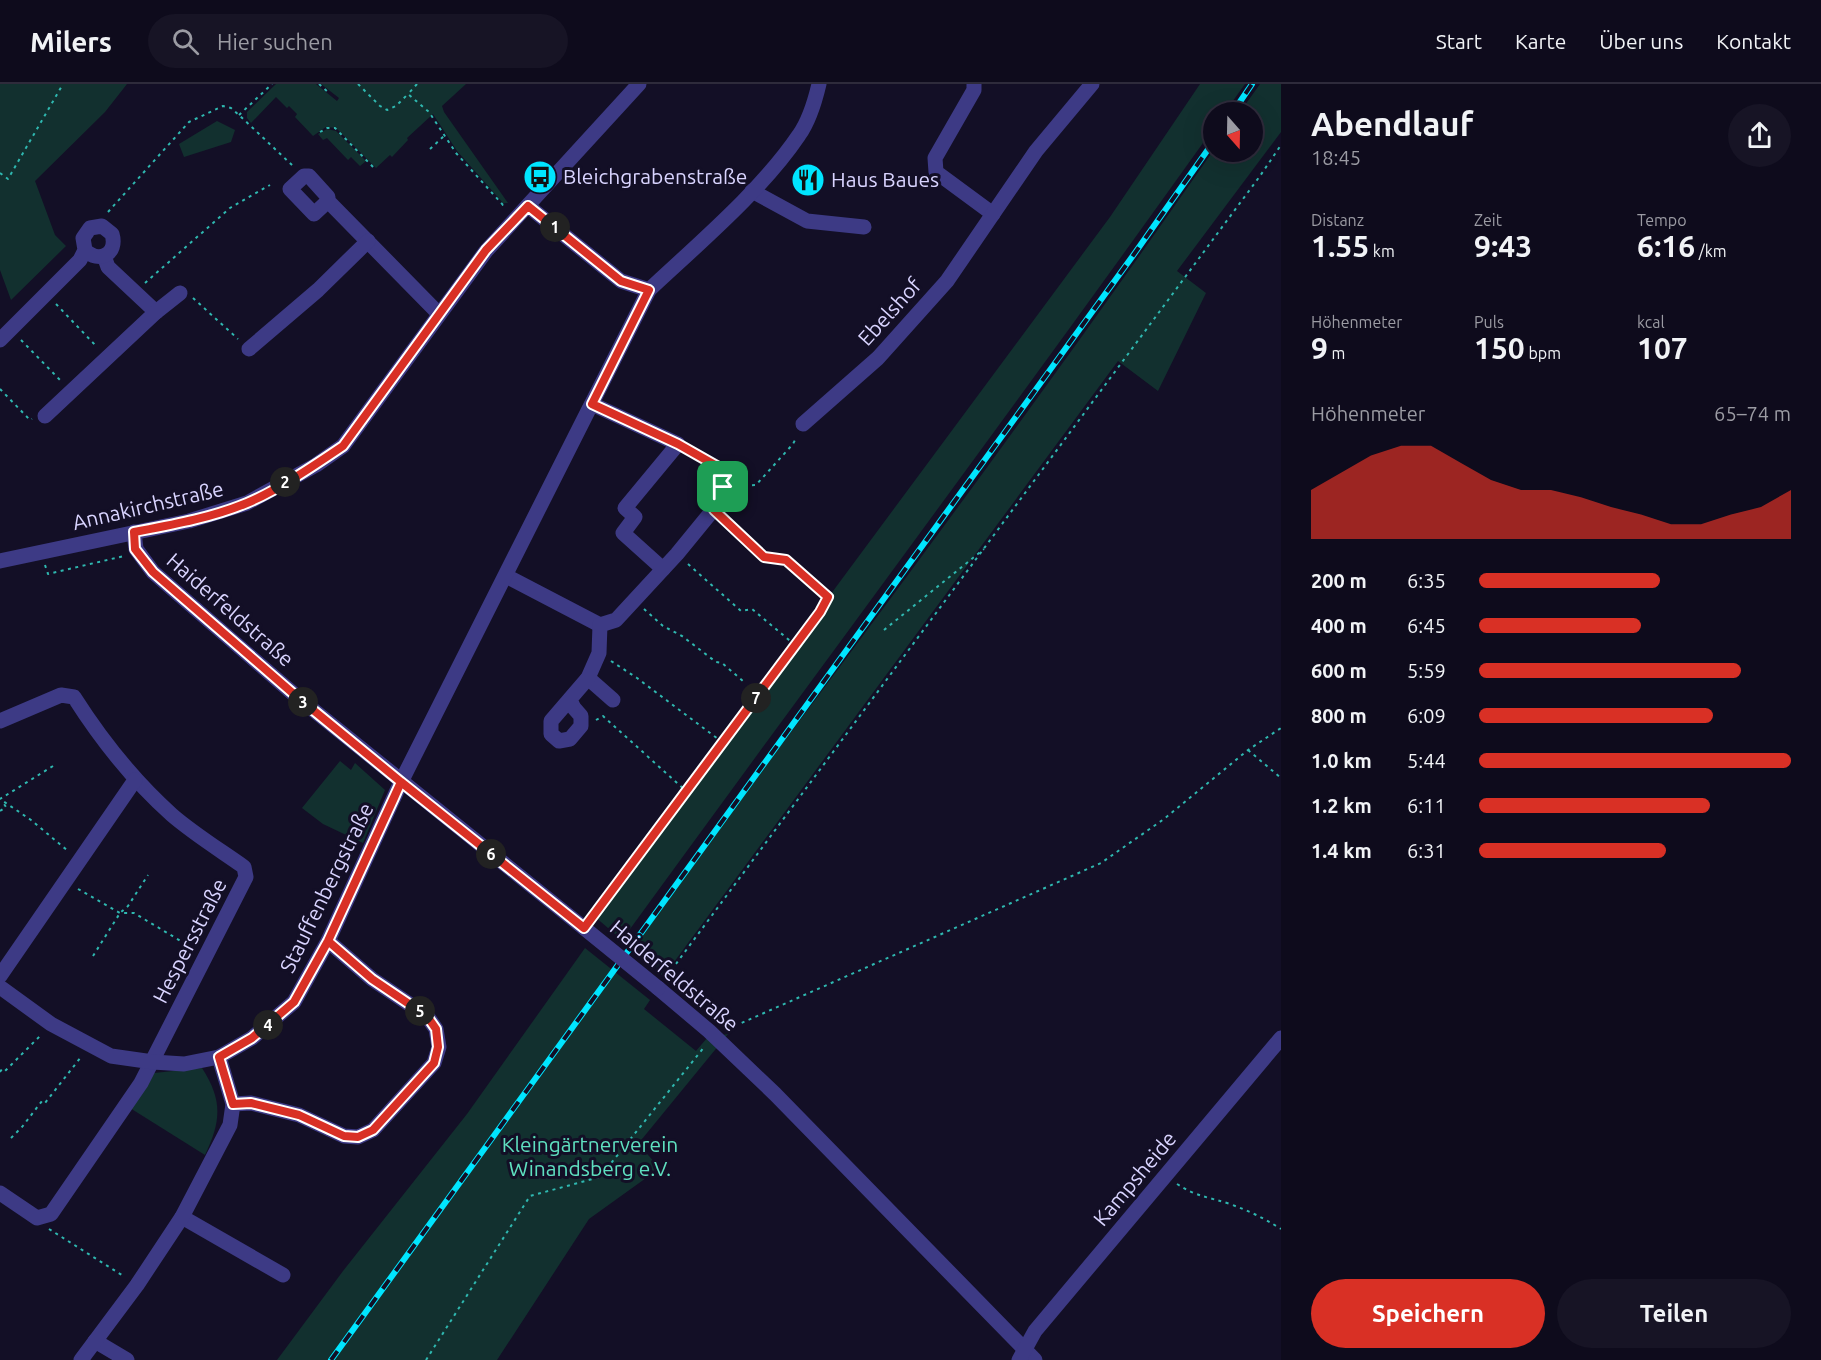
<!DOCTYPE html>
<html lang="de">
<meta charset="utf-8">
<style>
body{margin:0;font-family:Ubuntu,sans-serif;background:#171425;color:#f1f3f6;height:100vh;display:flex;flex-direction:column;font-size:22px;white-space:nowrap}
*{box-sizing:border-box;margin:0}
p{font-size:20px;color:#9b9ba3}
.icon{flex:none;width:33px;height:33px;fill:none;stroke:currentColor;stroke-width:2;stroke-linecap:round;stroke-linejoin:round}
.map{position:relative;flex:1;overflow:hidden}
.sheet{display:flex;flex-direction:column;background:#0e0b1c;width:540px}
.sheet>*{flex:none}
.needle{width:39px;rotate:160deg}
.fabs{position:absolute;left:1203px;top:18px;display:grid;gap:12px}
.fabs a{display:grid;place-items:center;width:60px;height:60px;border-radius:50%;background:#0e0b1c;box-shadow:0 6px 24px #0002,0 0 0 2px #2e2b3b;font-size:30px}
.pin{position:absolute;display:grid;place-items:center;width:51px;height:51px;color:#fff;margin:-26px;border-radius:12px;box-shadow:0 3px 9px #0006}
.km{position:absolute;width:30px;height:30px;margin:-15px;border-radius:50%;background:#222;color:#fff;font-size:16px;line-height:30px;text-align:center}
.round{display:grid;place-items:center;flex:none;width:63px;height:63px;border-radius:32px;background:#171425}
.overview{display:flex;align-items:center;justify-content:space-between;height:102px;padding:0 30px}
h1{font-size:33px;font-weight:600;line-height:45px}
.metrics{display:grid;grid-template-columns:repeat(3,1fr);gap:9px;height:102px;padding:6px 30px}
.metrics div{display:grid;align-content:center}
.metrics b{font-size:30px;font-weight:600}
.metrics small{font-size:16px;font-weight:400}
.metrics p{font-size:16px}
.chart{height:168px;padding:12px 30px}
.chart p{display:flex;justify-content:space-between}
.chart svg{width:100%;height:108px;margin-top:6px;fill:#d93025;opacity:.7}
.cta{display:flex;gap:12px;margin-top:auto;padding:12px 30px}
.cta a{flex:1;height:69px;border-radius:36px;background:#d93025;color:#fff;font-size:24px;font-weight:600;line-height:69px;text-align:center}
.cta a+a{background:#171425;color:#f1f3f6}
ul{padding:0 30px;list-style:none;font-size:20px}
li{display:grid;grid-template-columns:96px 72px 1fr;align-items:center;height:45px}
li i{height:15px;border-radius:8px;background:#d93025}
header{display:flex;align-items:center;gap:36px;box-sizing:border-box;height:84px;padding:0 30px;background:#0e0b1c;border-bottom:2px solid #2e2b3b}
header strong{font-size:28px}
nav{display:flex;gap:33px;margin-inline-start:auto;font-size:21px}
.search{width:420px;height:54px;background:#171425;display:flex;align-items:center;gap:15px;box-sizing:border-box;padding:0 21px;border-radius:33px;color:#9b9ba3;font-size:22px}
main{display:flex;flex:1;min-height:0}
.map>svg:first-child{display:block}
.green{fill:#12302f}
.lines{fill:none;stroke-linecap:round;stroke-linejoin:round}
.path{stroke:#2fb8b0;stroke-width:2;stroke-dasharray:3 4.5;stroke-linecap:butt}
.minor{stroke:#3d3a85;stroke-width:15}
.rail-casing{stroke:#00e5ff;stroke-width:6}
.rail{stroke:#130f26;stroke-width:4;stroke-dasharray:11;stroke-linecap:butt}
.minor-bridge{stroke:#3d3a85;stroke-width:15}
.route-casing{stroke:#fff;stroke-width:12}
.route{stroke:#d93025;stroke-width:8}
.labels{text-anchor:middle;stroke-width:6;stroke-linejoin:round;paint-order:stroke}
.poi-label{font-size:21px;fill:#d9d4ff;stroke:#130f26;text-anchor:start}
.street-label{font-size:21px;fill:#d9d4ff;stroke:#130f26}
.park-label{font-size:21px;fill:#5fe0c0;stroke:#130f26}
</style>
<header>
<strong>Milers</strong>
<div class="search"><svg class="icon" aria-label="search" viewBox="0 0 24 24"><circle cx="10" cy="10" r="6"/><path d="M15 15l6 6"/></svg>Hier suchen</div>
<nav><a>Start</a><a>Karte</a><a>Über uns</a><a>Kontakt</a></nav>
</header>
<main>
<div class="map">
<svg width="1281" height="1276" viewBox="0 0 1281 1276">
<rect width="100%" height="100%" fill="#130f26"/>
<g class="green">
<polygon points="0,0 127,0 105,28 35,97 55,151 66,162 11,216 0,186"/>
<polygon points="276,0 316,0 337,17 339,14 321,0 466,0 442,22 444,28 508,119 503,119 457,67 433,30 407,54 408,56 392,73 390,71 376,84 336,44 326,43 313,52 295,33 297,30 289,22 287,24 276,13 251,39 247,34 247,28"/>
<path d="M1200 0H1245L1225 28H1214L1213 45C1019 317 819 585 622 856L594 832 724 661 836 503 1110 133Z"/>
<path d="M1260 0H1281V48L1177 187 1206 209 1158 307 1118 277 663 893 657 884 630 862C828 600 1025 337 1213 67L1252 68V28H1240Z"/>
<polygon points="217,37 235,46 231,58 184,73 179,60"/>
<polygon points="327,45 336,47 366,77 360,82 351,73 348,76 327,54 323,56 318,50"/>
<polygon points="340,677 351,686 355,679 385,706 363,759 323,740 302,724"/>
<polygon points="585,864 650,916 644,925 696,967 707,954 728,950 638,1060 660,1084 589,1135 497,1276 277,1276 343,1187 467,1030"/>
<path d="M202 984C223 1017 221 1037 205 1071L130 1024 154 989Z"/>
</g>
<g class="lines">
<g class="path">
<polyline points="319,0 329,9"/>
<polyline points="358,0 380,22 387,26 396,22 408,10"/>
<polyline points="417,0 408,10 429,28 456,69 503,121 507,121"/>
<polyline points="239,31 272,0"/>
<polyline points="320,48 327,44 335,44 375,85"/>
<polyline points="430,65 444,52"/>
<polyline points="0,89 8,95 63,0"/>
<polyline points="108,128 189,38 223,22 231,24 239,31 293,82"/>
<polyline points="145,199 230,124 270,101"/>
<polyline points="193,214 238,255"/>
<polyline points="56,220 97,263"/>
<polyline points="21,256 61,297"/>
<polyline points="0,305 30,336 32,335"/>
<polyline points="690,367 722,385 722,388"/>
<polyline points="737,402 756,401 793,360 796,354"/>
<polyline points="688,480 741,527 752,525 795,561"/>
<polyline points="45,481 48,490 124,472"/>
<polyline points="644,525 663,542 682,552 716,578 722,579 743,597"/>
<polyline points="884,546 984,465"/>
<polyline points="611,577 637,594 722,658"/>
<polyline points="596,636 603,632 687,708"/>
<polyline points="1248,666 1281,694"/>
<polyline points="53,682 0,715 31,736 68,767"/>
<polyline points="0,727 6,723 2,717"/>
<polyline points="78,805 120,829 134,829 194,865"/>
<polyline points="593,832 820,528 828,513 786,476 764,473 723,435"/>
<polyline points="93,872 120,829 128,822 148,791"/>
<polyline points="667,892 1260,92 1281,61"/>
<polyline points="728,945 1101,779 1164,735 1248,666 1281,644"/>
<polyline points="0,988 2,985 5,987 41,951"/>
<polyline points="11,1054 22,1043 42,1017 45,1019 81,973"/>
<path d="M1177 1100C1197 1113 1209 1113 1230 1120 1249 1127 1264 1134 1281 1145"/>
<polyline points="49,1145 125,1193"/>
<polyline points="426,1276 530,1112 600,1093 705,962"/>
</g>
<g class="minor">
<polyline points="974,0 974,6 935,74 936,88 993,130"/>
<polyline points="752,107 807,137 864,143"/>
<polyline points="328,117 314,130 290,105 304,92 309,92 328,113 328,117 439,230"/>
<path d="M528 122 621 197 649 206C698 160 762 106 799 51 809 37 815 17 819 0"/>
<polyline points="104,172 108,183 156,228"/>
<path d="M0 256 80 176 85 166 83 154 90 144 102 142 112 150C118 170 99 180 85 166"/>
<polyline points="249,265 318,206 368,157"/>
<polyline points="592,320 678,360 625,424 635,433 623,449 663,485"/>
<polyline points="45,332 156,228 180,209"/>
<polyline points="803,340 878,274 947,197 1036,67 1092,0"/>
<polyline points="134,448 136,465 153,488 296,612 584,844"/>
<polyline points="0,477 189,437 247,419 316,381 343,362 486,167 639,0"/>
<polyline points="506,492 600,541"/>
<polyline points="588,594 613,616"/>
<polyline points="570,616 574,624 581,632 581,642 570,655 559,657 551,650 551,637 588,594 599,569 600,541 616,536 677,470 713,426 723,403"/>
<path d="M0 637 61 611 74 613C102 657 133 696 172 731 194 750 220 766 244 783L246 793 141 999 51 1130 37 1134 0 1109"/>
<polyline points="0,892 135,696"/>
<polyline points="0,903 51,940 111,972 153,978 184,980 219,973 252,954 294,918 328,857 401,698 649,206"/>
<polyline points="658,904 709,947 775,1010 1035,1276"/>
<polyline points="233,1020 251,1019 299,1031 344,1052 358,1053 373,1046 434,979 439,963 436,945 427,932 372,895 328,857"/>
<polyline points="182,1133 283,1191"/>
<polyline points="95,1257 127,1276"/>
<polyline points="81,1276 137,1201 182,1133 230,1041 233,1020 219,973"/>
<polyline points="1019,1276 1035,1247 1281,954"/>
</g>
<defs>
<g id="rail">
<polyline points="1233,28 1252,0"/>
<polyline points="331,1276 1132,173 1214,57"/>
</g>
</defs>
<use href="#rail" class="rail-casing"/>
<use href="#rail" class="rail"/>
<polyline class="minor-bridge" points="584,844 658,904"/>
</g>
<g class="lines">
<defs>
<path id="route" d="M723 403 722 385 678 360 592 320 649 206 621 197 528 122 486 166 343 362C315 381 278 406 247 419 211 434 171 441 134 448L135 465 153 488 296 612 401 698 328 857 294 918 252 954 219 973 233 1020 251 1019 299 1031 344 1052 358 1053 373 1046 434 979 438 963 436 945 427 932 372 895 328 857 394 714 401 698 584 844 820 528 828 513 786 476 764 473 714 426 723 403"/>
</defs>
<use href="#route" class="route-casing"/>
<use href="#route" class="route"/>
</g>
<defs>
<symbol id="bus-disc" viewBox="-11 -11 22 22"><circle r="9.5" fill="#00e5ff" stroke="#130f26"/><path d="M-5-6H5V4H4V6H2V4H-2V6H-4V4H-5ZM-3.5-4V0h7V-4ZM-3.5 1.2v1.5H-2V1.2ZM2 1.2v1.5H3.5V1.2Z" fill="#111"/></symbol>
<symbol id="restaurant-disc" viewBox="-11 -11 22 22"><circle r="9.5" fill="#00e5ff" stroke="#130f26"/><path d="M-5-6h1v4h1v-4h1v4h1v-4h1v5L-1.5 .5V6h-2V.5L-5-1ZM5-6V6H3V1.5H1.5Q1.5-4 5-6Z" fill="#111"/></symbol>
</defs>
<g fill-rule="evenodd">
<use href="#bus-disc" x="521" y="74" width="38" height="38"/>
<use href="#restaurant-disc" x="789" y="77" width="38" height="38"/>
</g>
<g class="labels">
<g class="poi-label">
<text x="563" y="100">Bleichgrabenstraße</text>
<text x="831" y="103">Haus Baues</text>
</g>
<g class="street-label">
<text transform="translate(890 228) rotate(-48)" y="7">Ebelshof</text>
<text transform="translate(148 422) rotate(-13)" y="7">Annakirchstraße</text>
<text transform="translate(230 526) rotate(41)" y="7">Haiderfeldstraße</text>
<text transform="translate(327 804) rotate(-64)" y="7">Stauffenbergstraße</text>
<text transform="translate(190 857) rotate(-63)" y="7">Hespersstraße</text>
<text transform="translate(674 892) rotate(40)" y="7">Haiderfeldstraße</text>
<text transform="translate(1135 1095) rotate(-50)" y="7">Kampsheide</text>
</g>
<g class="park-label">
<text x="590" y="1068">Kleingärtnerverein<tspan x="590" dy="24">Winandsberg e.V.</tspan></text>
</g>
</g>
</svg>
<div class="fabs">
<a><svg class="needle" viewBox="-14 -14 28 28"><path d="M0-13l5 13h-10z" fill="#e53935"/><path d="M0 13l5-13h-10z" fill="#9b9ba3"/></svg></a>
</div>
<div class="pin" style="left:723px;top:403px;background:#1e9e55"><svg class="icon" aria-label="arrive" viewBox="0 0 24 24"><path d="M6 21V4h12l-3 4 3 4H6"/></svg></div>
<b class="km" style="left:555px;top:143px">1</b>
<b class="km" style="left:285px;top:398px">2</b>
<b class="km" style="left:303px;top:618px">3</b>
<b class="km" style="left:268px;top:941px">4</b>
<b class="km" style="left:420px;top:927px">5</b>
<b class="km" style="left:491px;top:770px">6</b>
<b class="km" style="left:756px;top:614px">7</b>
</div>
<section class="sheet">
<div class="overview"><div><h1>Abendlauf</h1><p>18:45</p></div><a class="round"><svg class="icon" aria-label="share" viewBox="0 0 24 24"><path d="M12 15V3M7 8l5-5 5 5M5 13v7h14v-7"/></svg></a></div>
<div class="metrics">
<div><p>Distanz</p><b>1.55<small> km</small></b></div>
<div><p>Zeit</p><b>9:43</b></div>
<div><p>Tempo</p><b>6:16<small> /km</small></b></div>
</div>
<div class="metrics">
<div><p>Höhenmeter</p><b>9<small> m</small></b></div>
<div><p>Puls</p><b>150<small> bpm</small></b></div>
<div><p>kcal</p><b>107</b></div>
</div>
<div class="chart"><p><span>Höhenmeter</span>65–74 m</p>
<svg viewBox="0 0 160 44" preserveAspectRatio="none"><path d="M0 44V24L10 17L20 10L30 6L40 6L50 13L60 20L70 24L80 24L90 27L100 31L110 34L120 38L130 38L140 34L150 31L160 24V44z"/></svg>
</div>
<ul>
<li><b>200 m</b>6:35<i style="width:58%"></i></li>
<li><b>400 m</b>6:45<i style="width:52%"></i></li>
<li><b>600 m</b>5:59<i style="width:84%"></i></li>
<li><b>800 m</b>6:09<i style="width:75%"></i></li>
<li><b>1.0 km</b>5:44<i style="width:100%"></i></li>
<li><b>1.2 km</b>6:11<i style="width:74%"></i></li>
<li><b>1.4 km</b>6:31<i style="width:60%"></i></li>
</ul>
<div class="cta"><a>Speichern</a><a>Teilen</a></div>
</section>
</main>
